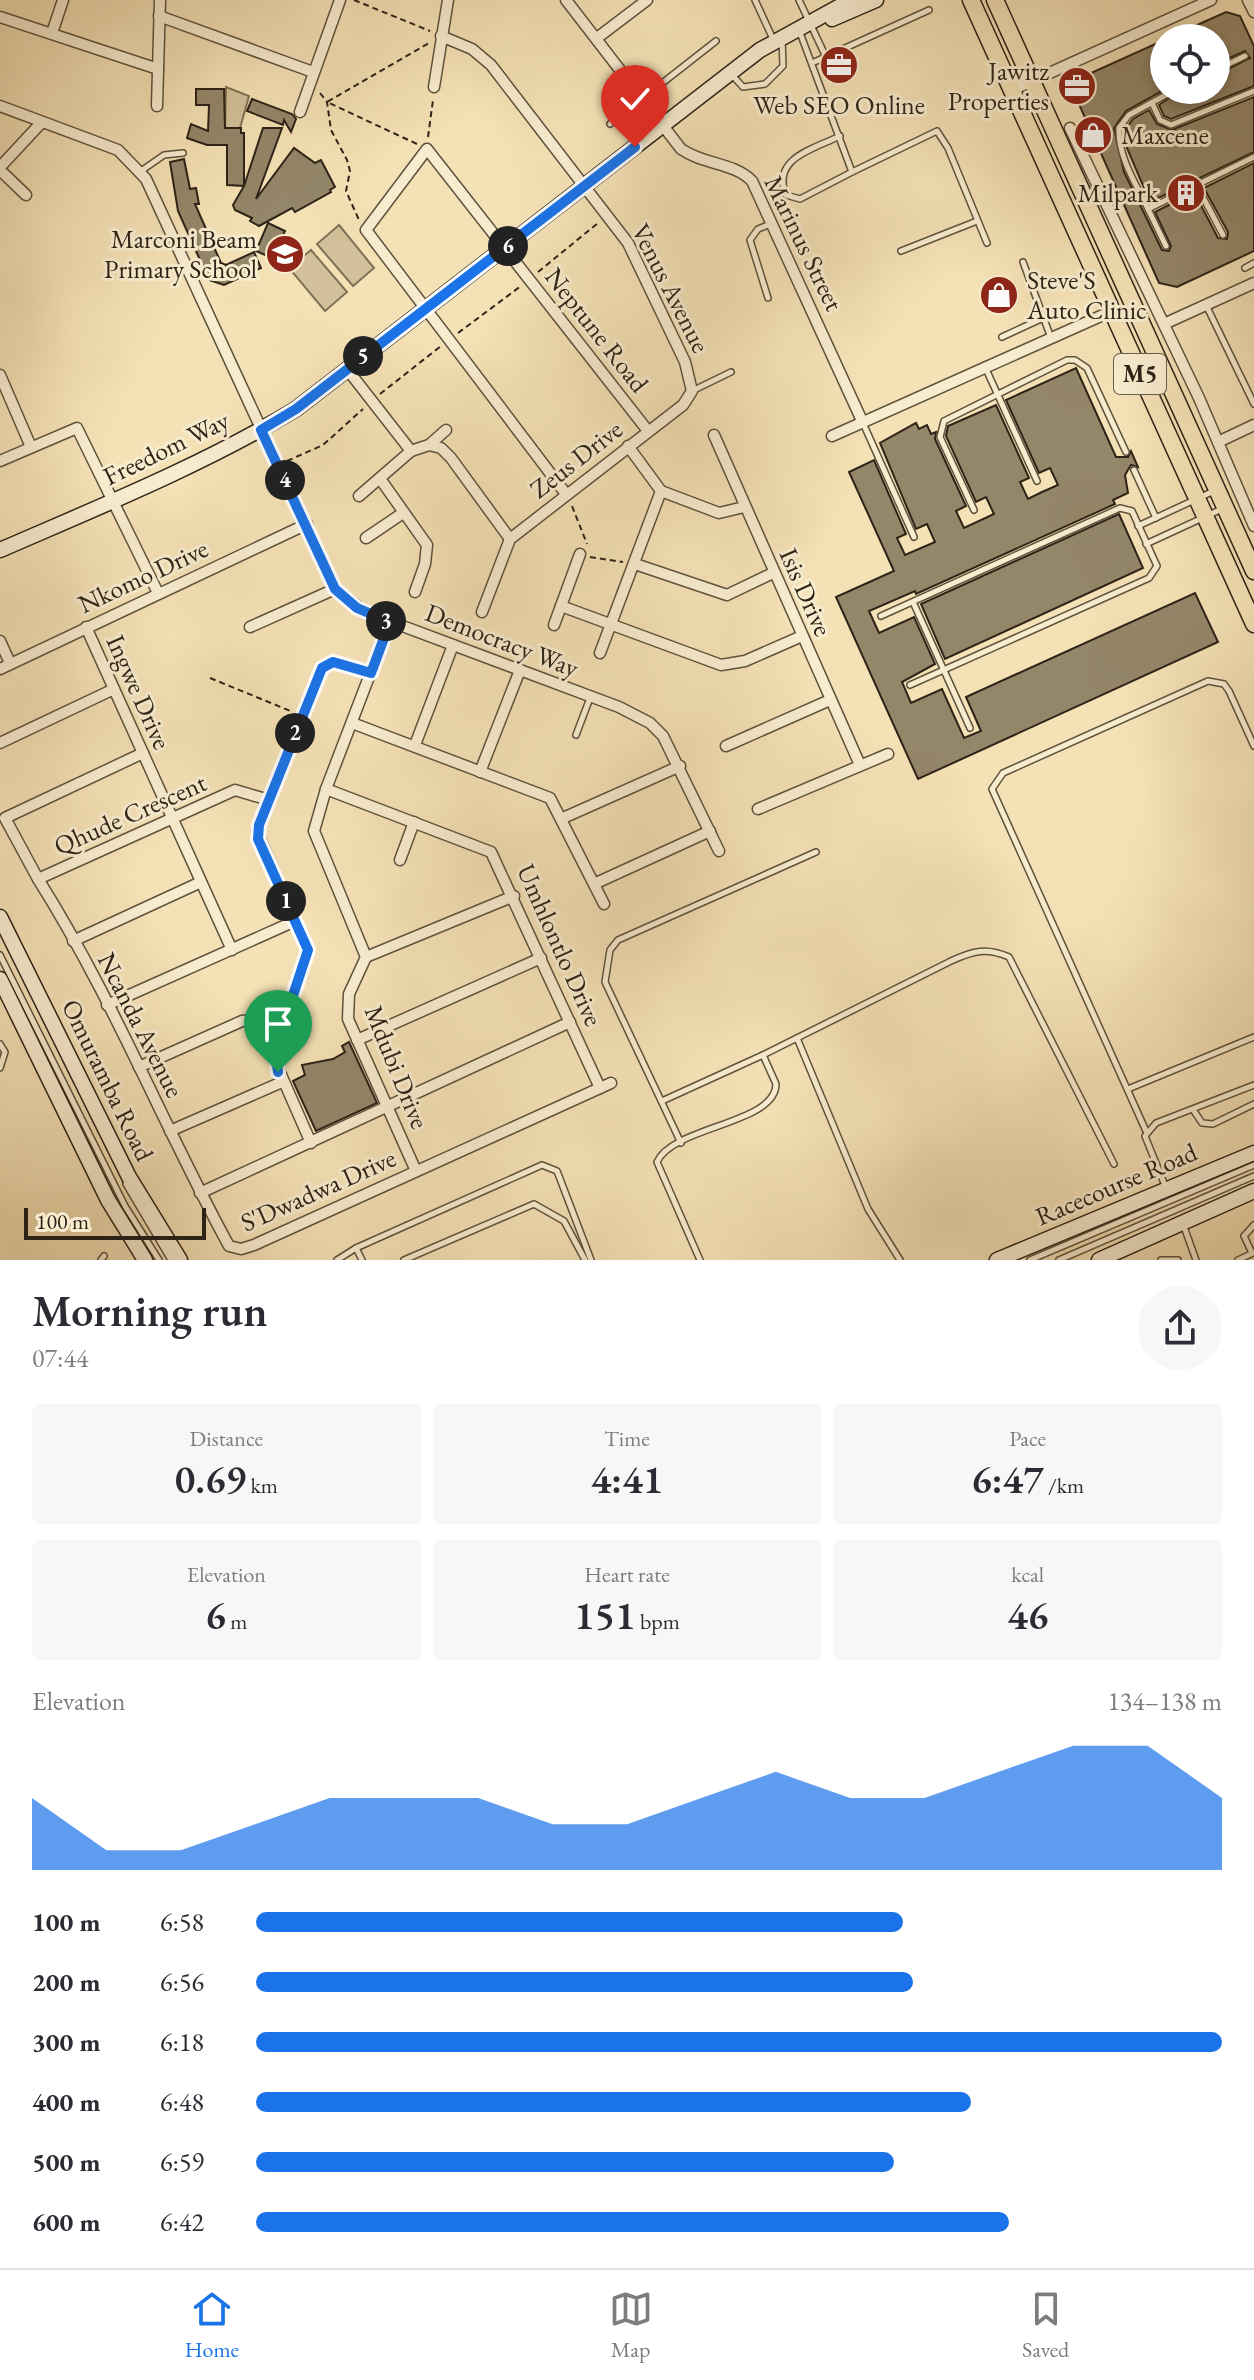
<!DOCTYPE html>
<meta charset="utf-8">
<style>
body{margin:0;font-family:"EB Garamond",serif;background:#f7f7f7;color:#2b2b33;height:100vh;display:flex;flex-direction:column;font-size:30px;white-space:nowrap}
*{box-sizing:border-box;margin:0}
p{font-size:26px;color:#7c7c81}
.icon{flex:none;width:44px;height:44px;fill:none;stroke:currentColor;stroke-width:2;stroke-linecap:round;stroke-linejoin:round}
.map{position:relative;height:1260px;overflow:hidden}
.panel{display:flex;flex-direction:column;background:#fff;flex:1}
.panel>*{flex:none}
.buttons{position:absolute;left:1150px;top:24px;display:grid;gap:16px}
.buttons a{display:grid;place-items:center;width:80px;height:80px;border-radius:50%;background:#fff;box-shadow:0 4px 12px #0003;font-size:40px}
.scale{position:absolute;left:24px;bottom:20px;width:182px;box-sizing:border-box;padding-left:8px;border:4px solid #2d2317;border-top:0;font-size:22px;line-height:28px;white-space:nowrap;color:#2d2317;-webkit-text-stroke:6px #f8eccf;paint-order:stroke}
.pin{position:absolute;display:grid;place-items:center;width:68px;height:68px;color:#fff;margin:-82px -34px;border-radius:50% 50% 50% 0;rotate:-45deg;box-shadow:0 0 8px #0007}
.pin .icon{rotate:45deg}
.km{position:absolute;width:40px;height:40px;margin:-20px;border-radius:50%;background:#222;color:#fff;font-size:22px;line-height:40px;text-align:center}
.round{display:grid;place-items:center;flex:none;width:84px;height:84px;border-radius:42px;background:#f7f7f7}
.summary{display:flex;align-items:center;justify-content:space-between;height:136px;padding:0 32px}
h1{font-size:44px;font-weight:600;line-height:60px}
.stats{display:grid;grid-template-columns:repeat(3,1fr);gap:12px;height:136px;padding:8px 32px}
.stats div{display:grid;align-content:center;border-radius:8px;background:#f7f7f7;text-align:center}
.stats b{font-size:40px;font-weight:600}
.stats small{font-size:22px;font-weight:400}
.stats p{font-size:22px}
.chart{height:224px;padding:16px 32px}
.chart p{display:flex;justify-content:space-between}
.chart svg{width:100%;height:144px;margin-top:8px;fill:#1a73e8;opacity:.7}
ul{padding:0 32px;list-style:none;font-size:26px}
li{display:grid;grid-template-columns:128px 96px 1fr;align-items:center;height:60px}
li i{height:20px;border-radius:10px;background:#1a73e8}
.tabs{display:flex;justify-content:space-around;align-items:center;height:112px;border-top:2px solid #e1e1e2;background:#fff;font-size:22px;color:#7c7c81}
.tabs a{display:grid;justify-items:center;gap:4px}
.tabs .selected{color:#1a73e8}
.map>svg:first-child{display:block}
.green{fill:#d2c19a;stroke:#807258;stroke-width:2}
.building{fill:#948669;stroke:#2d2317;stroke-width:2}
.lines{fill:none;stroke-linecap:round;stroke-linejoin:round}
.lane-casing{stroke:#5f523e;stroke-width:8}
.street-casing{stroke:#5f523e;stroke-width:13}
.secondary-casing{stroke:#2d2317;stroke-width:17}
.primary-casing{stroke:#2d2317;stroke-width:19}
.path{stroke:#2d2317;stroke-width:2;stroke-dasharray:6 4;stroke-linecap:butt}
.lane{stroke:#f8eccf;stroke-width:5}
.street{stroke:#f8eccf;stroke-width:10}
.secondary{stroke:#f8eccf;stroke-width:14}
.primary{stroke:#f4e1b5;stroke-width:16}
.route-casing{stroke:#fff;stroke-width:16}
.route{stroke:#1a73e8;stroke-width:10}
.labels{text-anchor:middle;stroke-width:6;stroke-linejoin:round;paint-order:stroke}
.shield{fill:#f8eccf;stroke:#6a5f4e;stroke-width:2}
.shield-label{font-size:24px;font-weight:bold;fill:#2d2317}
.poi-label{font-size:26px;fill:#2d2317;stroke:#f8eccf;text-anchor:end}
.street-label{font-size:26px;fill:#2d2317;stroke:#f8eccf}
</style>
<div class="map">
<svg width="1254" height="1260" viewBox="0 0 1254 1260">
<rect width="100%" height="100%" fill="#f4e1b5"/>
<filter id="stains"><feTurbulence type="fractalNoise" baseFrequency=".0025" numOctaves="4"/><feColorMatrix values="0 0 0 0 .2 0 0 0 0 .09 0 0 0 0 .02 0 0 0 .5 -.17"/></filter>
<radialGradient id="worn" r=".72"><stop offset=".6" stop-color="#630" stop-opacity="0"/><stop offset="1" stop-color="#630" stop-opacity=".3"/></radialGradient>
<g class="green">
<polygon points="226,87 249,96 240,128 225,128"/>
<polygon points="339,225 374,268 353,286 317,244"/>
<polygon points="311,250 347,292 325,311 289,268"/>
</g>
<g class="building">
<polygon points="1226,12 1240,16 1254,46 1254,86 1171,119 1164,116 1159,105 1180,90 1216,90 1216,75 1250,58 1245,51 1216,64 1216,38 1168,38"/>
<polygon points="1164,40 1164,90 1126,111 1114,128 1124,172 1162,250 1169,251 1171,246 1155,212 1194,192 1218,238 1227,239 1228,232 1204,188 1254,163 1254,251 1177,287 1159,283 1074,93 1080,78"/>
<polygon points="196,89 224,89 225,128 241,128 241,133 244,133 244,186 263,128 282,128 256,199 294,148 315,163 321,160 335,187 330,190 331,192 295,212 292,208 259,226 250,221 252,218 235,210 233,205 244,186 227,185 227,145 207,145 187,138 191,124 208,131 209,105 196,105"/>
<polygon points="1254,97 1254,152 1150,202 1127,148 1125,130 1133,119 1149,110 1157,124 1172,130"/>
<polygon points="252,99 292,114 296,119 291,132 284,120 283,125 247,111"/>
<polygon points="184,159 190,189 196,188 199,204 195,204 221,263 226,265 254,252 261,268 224,285 209,280 178,211 170,162"/>
<polygon points="268,223 285,231 272,258 256,251"/>
<polygon points="1076,368 1116,457 1128,457 1131,451 1138,467 1131,465 1125,475 1128,493 1113,500 1115,504 916,594 915,591 869,611 879,633 914,617 935,664 902,682 911,703 942,689 964,738 981,731 966,697 1195,593 1218,642 918,779 836,597 894,571 849,472 874,460 906,534 897,538 905,555 935,542 927,524 916,529 880,443 916,423 919,429 927,425 931,434 936,432 935,439 966,506 956,511 964,528 994,514 986,497 976,502 946,436 948,426 996,405 1029,478 1020,482 1028,499 1042,492 1058,485 1050,468 1039,473 1006,400"/>
<polygon points="1119,514 1143,568 945,659 921,604"/>
<polygon points="349,1042 377,1103 316,1131 293,1081 305,1075 302,1065 333,1059 345,1052 342,1046"/>
</g>
<g class="lines">
<defs>
<g id="lane">
<polyline points="755,0 773,39"/>
<polyline points="799,0 826,57"/>
<polyline points="799,30 852,172 937,131 948,148 987,243"/>
<polyline points="812,63 929,10"/>
<polyline points="1216,70 1245,56"/>
<polyline points="731,74 743,87 765,84 783,66 782,39"/>
<path d="M1175 90 1129 115 1119 128C1118 157 1136 184 1148 209L1254 157"/>
<polyline points="1152,103 1160,120 1171,125 1254,91"/>
<polyline points="610,124 716,41"/>
<path d="M840 136C814 149 771 158 786 195L800 199 852 172"/>
<polyline points="141,171 164,155 183,153"/>
<polyline points="1197,186 1223,235"/>
<polyline points="1148,209 1166,246"/>
<polyline points="901,251 977,221"/>
<polyline points="1023,262 1051,338"/>
<polyline points="1245,268 1254,263"/>
<polyline points="768,298 750,240 758,229 773,223"/>
<polyline points="1206,305 1254,404"/>
<polyline points="1002,337 1043,318"/>
<polyline points="986,369 1037,481"/>
<polyline points="692,391 731,372"/>
<polyline points="863,423 914,537"/>
<polyline points="1134,470 1156,518"/>
<polyline points="974,510 940,437 944,421 1067,360 1075,360 1087,368 1126,452"/>
<polyline points="1138,526 1214,491"/>
<polyline points="1146,544 1224,508"/>
<polyline points="913,602 970,728"/>
<polyline points="881,616 1120,508 1132,511 1157,566 1149,578 910,685"/>
<polyline points="576,735 590,698"/>
<polyline points="0,955 125,1206 159,1260"/>
<polyline points="797,1038 868,1209 900,1260"/>
<polyline points="0,1044 5,1052 0,1068"/>
<polyline points="1128,1089 1254,1037"/>
<path d="M662 1101 763 1055 951 961C973 951 986 947 1009 957L1114 1164"/>
<polyline points="1194,1111 1202,1123 1213,1124 1254,1104"/>
<polyline points="1146,1131 992,789 1003,773 1208,681 1224,684 1229,691 1254,746"/>
<polyline points="681,1143 605,982 610,950 618,940 816,852"/>
<polyline points="126,1184 171,1260"/>
<polyline points="1166,1188 1145,1136 1156,1123 1254,1085"/>
<polyline points="1183,1224 1196,1260"/>
<polyline points="1252,1253 1244,1236 1254,1225"/>
<polyline points="101,1260 104,1256"/>
<polyline points="337,1260 356,1248"/>
<polyline points="362,1260 356,1248 542,1165 557,1171 591,1260"/>
<polyline points="404,1260 534,1204 564,1221 585,1260"/>
<path d="M700 1260 657 1162C673 1126 776 1124 776 1084L763 1055"/>
<polyline points="1030,1260 1254,1165"/>
<polyline points="1059,1260 1254,1176"/>
<polyline points="1161,1260 1178,1260"/>
<polyline points="1238,1260 1253,1253"/>
</g>
<g id="street">
<path d="M566 0 681 149C704 165 733 162 752 181L863 423"/>
<polyline points="1248,0 1254,12"/>
<polyline points="159,16 313,72"/>
<polyline points="0,17 158,69"/>
<polyline points="52,33 63,0"/>
<polyline points="441,36 472,49 491,65 628,243 685,362 692,391 683,405 510,539 482,612"/>
<polyline points="597,38 647,0"/>
<polyline points="434,87 448,0"/>
<polyline points="1012,90 1211,0"/>
<polyline points="0,106 118,150 146,179 335,589 365,612 619,707 650,723 663,736 719,851"/>
<polyline points="157,106 160,0"/>
<polyline points="300,112 340,0"/>
<polyline points="1070,128 1199,398 1254,526"/>
<polyline points="0,167 42,122"/>
<polyline points="0,170 26,195"/>
<polyline points="1164,324 1254,283"/>
<polyline points="347,369 411,451"/>
<polyline points="0,375 31,447"/>
<polyline points="714,435 860,765"/>
<polyline points="832,436 1112,311"/>
<polyline points="1218,442 1254,425"/>
<polyline points="429,445 441,448 451,458 510,539"/>
<polyline points="628,446 661,491 719,513 744,507"/>
<polyline points="0,461 77,428 158,593"/>
<polyline points="381,480 427,545 425,564 415,592"/>
<polyline points="566,494 366,230 427,149 648,431"/>
<polyline points="359,496 411,451 429,445 446,430"/>
<polyline points="366,538 403,513"/>
<polyline points="635,564 727,595 773,573"/>
<polyline points="561,606 721,665 745,661 802,636"/>
<polyline points="390,622 326,789 314,831 366,957 349,994 348,1019 416,1171"/>
<polyline points="554,625 580,554"/>
<polyline points="86,627 232,950"/>
<polyline points="250,627 335,589"/>
<polyline points="0,641 10,663"/>
<polyline points="600,653 661,491"/>
<polyline points="0,669 307,524"/>
<polyline points="352,723 550,798 604,904"/>
<polyline points="0,743 114,689"/>
<polyline points="415,745 453,645"/>
<polyline points="726,746 830,700"/>
<polyline points="143,753 5,818 38,879 235,790 269,800"/>
<polyline points="480,772 520,670"/>
<polyline points="326,789 491,852 600,1088"/>
<polyline points="758,809 888,754"/>
<polyline points="563,818 680,766"/>
<polyline points="400,860 414,822"/>
<path d="M38 879C112 996 163 1125 229 1246L241 1249 254 1245 611 1083"/>
<polyline points="594,884 710,831"/>
<polyline points="73,941 201,882"/>
<polyline points="366,957 514,896"/>
<polyline points="107,1005 295,921"/>
<polyline points="357,1040 541,958"/>
<polyline points="139,1067 242,1021 260,1019 283,1027"/>
<polyline points="170,1131 282,1082"/>
<polyline points="311,1143 275,1061 275,1050 308,950 257,832 322,668 333,662 371,673"/>
<polyline points="200,1193 570,1022"/>
</g>
<g id="secondary">
<polyline points="832,19 876,0"/>
<path d="M0 550C99 507 203 465 296 409L760 50 851 0"/>
<polyline points="0,917 129,1177 180,1260"/>
<polyline points="0,979 108,1200 145,1260"/>
<polyline points="997,1260 1254,1153"/>
<polyline points="1099,1260 1254,1191"/>
</g>
<g id="primary">
<polyline points="971,0 1254,624"/>
<polyline points="995,0 1254,571"/>
</g>
</defs>
<use href="#lane" class="lane-casing"/>
<use href="#street" class="street-casing"/>
<use href="#secondary" class="secondary-casing"/>
<use href="#primary" class="primary-casing"/>
<g class="path">
<polyline points="354,0 430,31"/>
<polyline points="320,93 327,102 331,130 347,160 350,171 346,191 359,220"/>
<polyline points="428,137 433,100"/>
<polyline points="417,144 327,102 429,43"/>
<polyline points="538,272 598,223"/>
<polyline points="458,333 521,286"/>
<polyline points="380,394 441,346"/>
<polyline points="287,461 323,445 363,409"/>
<polyline points="572,506 587,544"/>
<polyline points="590,557 623,562"/>
<polyline points="210,678 293,712"/>
</g>
<use href="#lane" class="lane"/>
<use href="#street" class="street"/>
<use href="#secondary" class="secondary"/>
<use href="#primary" class="primary"/>
</g>
<g class="lines">
<defs>
<polyline id="route" points="278,1072 275,1050 308,950 258,839 259,825 322,668 333,662 371,673 390,622 357,608 335,589 261,430 296,409 635,147"/>
</defs>
<use href="#route" class="route-casing"/>
<use href="#route" class="route"/>
</g>
<defs>
<symbol id="office-disc" viewBox="-11 -11 22 22"><circle r="9.5" fill="#8f2418" stroke="#f8eccf"/><path d="M-6-3h4V-5.5h4V-3h4V5H-6ZM-1-4.5V-3h2v-1.5ZM-6 0V1H6V0Z" fill="#fff"/></symbol>
<symbol id="shop-disc" viewBox="-11 -11 22 22"><circle r="9.5" fill="#8f2418" stroke="#f8eccf"/><path d="M-5-2.5h2.3a2.7 3.5 0 0 1 5.4 0H5L5.5 6h-11ZM-1.5-2.5h3a1.5 2.3 0 0 0-3 0Z" fill="#fff"/></symbol>
<symbol id="building-disc" viewBox="-11 -11 22 22"><circle r="9.5" fill="#8f2418" stroke="#f8eccf"/><path d="M-4-6H4V6H1V3H-1V6H-4ZM-2.5-4.3h1.7v1.8h-1.7ZM.8-4.3h1.7v1.8H.8ZM-2.5-1h1.7V.8h-1.7ZM.8-1h1.7V.8H.8Z" fill="#fff"/></symbol>
<symbol id="school-disc" viewBox="-11 -11 22 22"><circle r="9.5" fill="#8f2418" stroke="#f8eccf"/><path d="M0-5L7-2L0 1L-7-2ZM-4 1L0 2.5L4 1V4Q0 6-4 4Z" fill="#fff"/></symbol>
</defs>
<g fill-rule="evenodd">
<use href="#office-disc" x="817" y="43" width="44" height="44"/>
<use href="#office-disc" x="1055" y="64" width="44" height="44"/>
<use href="#shop-disc" x="1071" y="113" width="44" height="44"/>
<use href="#building-disc" x="1164" y="171" width="44" height="44"/>
<use href="#school-disc" x="263" y="232" width="44" height="44"/>
<use href="#shop-disc" x="977" y="273" width="44" height="44"/>
</g>
<g class="labels">
<rect class="shield" x="1114" y="354" width="52" height="40" rx="6"/>
<g class="shield-label">
<text x="1140" y="382">M5</text>
</g>
<g class="poi-label">
<text x="1049" y="80">Jawitz<tspan x="1049" dy="30">Properties</tspan></text>
<text x="839" y="114" text-anchor="middle">Web SEO Online</text>
<text x="1121" y="144" text-anchor="start">Maxcene</text>
<text x="1158" y="202">Milpark</text>
<text x="257" y="248">Marconi Beam<tspan x="257" dy="30">Primary School</tspan></text>
<text x="1027" y="289" text-anchor="start">Steve'S<tspan x="1027" dy="30">Auto Clinic</tspan></text>
</g>
<g class="street-label">
<text transform="translate(804 243) rotate(64)" y="9">Marinus Street</text>
<text transform="translate(671 288) rotate(63)" y="9">Venus Avenue</text>
<text transform="translate(597 330) rotate(52)" y="9">Neptune Road</text>
<text transform="translate(166 448) rotate(-26)" y="9">Freedom Way</text>
<text transform="translate(576 459) rotate(-38)" y="9">Zeus Drive</text>
<text transform="translate(143 576) rotate(-25)" y="9">Nkomo Drive</text>
<text transform="translate(806 592) rotate(66)" y="9">Isis Drive</text>
<text transform="translate(502 640) rotate(21)" y="9">Democracy Way</text>
<text transform="translate(139 692) rotate(66)" y="9">Ingwe Drive</text>
<text transform="translate(130 814) rotate(-24)" y="9">Qhude Crescent</text>
<text transform="translate(560 945) rotate(66)" y="9">Umhlontlo Drive</text>
<text transform="translate(141 1025) rotate(63)" y="9">Ncanda Avenue</text>
<text transform="translate(397 1067) rotate(68)" y="9">Mdubi Drive</text>
<text transform="translate(108 1080) rotate(64)" y="9">Omuramba Road</text>
<text transform="translate(1116 1184) rotate(-23)" y="9">Racecourse Road</text>
<text transform="translate(318 1190) rotate(-24)" y="9">S'Dwadwa Drive</text>
</g>
</g>
<rect width="100%" height="100%" filter="url(#stains)"/>
<rect width="100%" height="100%" fill="url(#worn)"/>
</svg>
<div class="buttons">
<a><svg class="icon" aria-label="locate" viewBox="0 0 24 24"><circle cx="12" cy="12" r="6"/><path d="M12 2v4M12 18v4M2 12h4M18 12h4"/></svg></a>
</div>
<div class="scale">100 m</div>
<div class="pin" style="left:278px;top:1072px;background:#1e9e55"><svg class="icon" aria-label="arrive" viewBox="0 0 24 24"><path d="M6 21V4h12l-3 4 3 4H6"/></svg></div>
<div class="pin" style="left:635px;top:147px;background:#d93025"><svg class="icon" aria-label="check" viewBox="0 0 24 24"><path d="M5 12l5 5 9-10"/></svg></div>
<b class="km" style="left:286px;top:901px">1</b>
<b class="km" style="left:295px;top:733px">2</b>
<b class="km" style="left:386px;top:621px">3</b>
<b class="km" style="left:285px;top:480px">4</b>
<b class="km" style="left:363px;top:356px">5</b>
<b class="km" style="left:508px;top:246px">6</b>
</div>
<section class="panel">
<div class="summary"><div><h1>Morning run</h1><p>07:44</p></div><a class="round"><svg class="icon" aria-label="share" viewBox="0 0 24 24"><path d="M12 15V3M7 8l5-5 5 5M5 13v7h14v-7"/></svg></a></div>
<div class="stats">
<div><p>Distance</p><b>0.69<small> km</small></b></div>
<div><p>Time</p><b>4:41</b></div>
<div><p>Pace</p><b>6:47<small> /km</small></b></div>
</div>
<div class="stats">
<div><p>Elevation</p><b>6<small> m</small></b></div>
<div><p>Heart rate</p><b>151<small> bpm</small></b></div>
<div><p>kcal</p><b>46</b></div>
</div>
<div class="chart"><p><span>Elevation</span>134–138 m</p>
<svg viewBox="0 0 160 44" preserveAspectRatio="none"><path d="M0 44V22L10 38L20 38L30 30L40 22L50 22L60 22L70 30L80 30L90 22L100 14L110 22L120 22L130 14L140 6L150 6L160 22V44z"/></svg>
</div>
<ul>
<li><b>100 m</b>6:58<i style="width:67%"></i></li>
<li><b>200 m</b>6:56<i style="width:68%"></i></li>
<li><b>300 m</b>6:18<i style="width:100%"></i></li>
<li><b>400 m</b>6:48<i style="width:74%"></i></li>
<li><b>500 m</b>6:59<i style="width:66%"></i></li>
<li><b>600 m</b>6:42<i style="width:78%"></i></li>
</ul>
</section>
<nav class="tabs">
<a class="selected"><svg class="icon" aria-label="home" viewBox="0 0 24 24"><path d="M3 11l9-7 9 7M6 9v11h12V9"/></svg>Home</a>
<a><svg class="icon" aria-label="map" viewBox="0 0 24 24"><path d="M3 6l6-2 6 2 6-2v14l-6 2-6-2-6 2zM9 4v14M15 6v14"/></svg>Map</a>
<a><svg class="icon" aria-label="saved" viewBox="0 0 24 24"><path d="M7 4h10v16l-5-4-5 4z"/></svg>Saved</a>
</nav>
